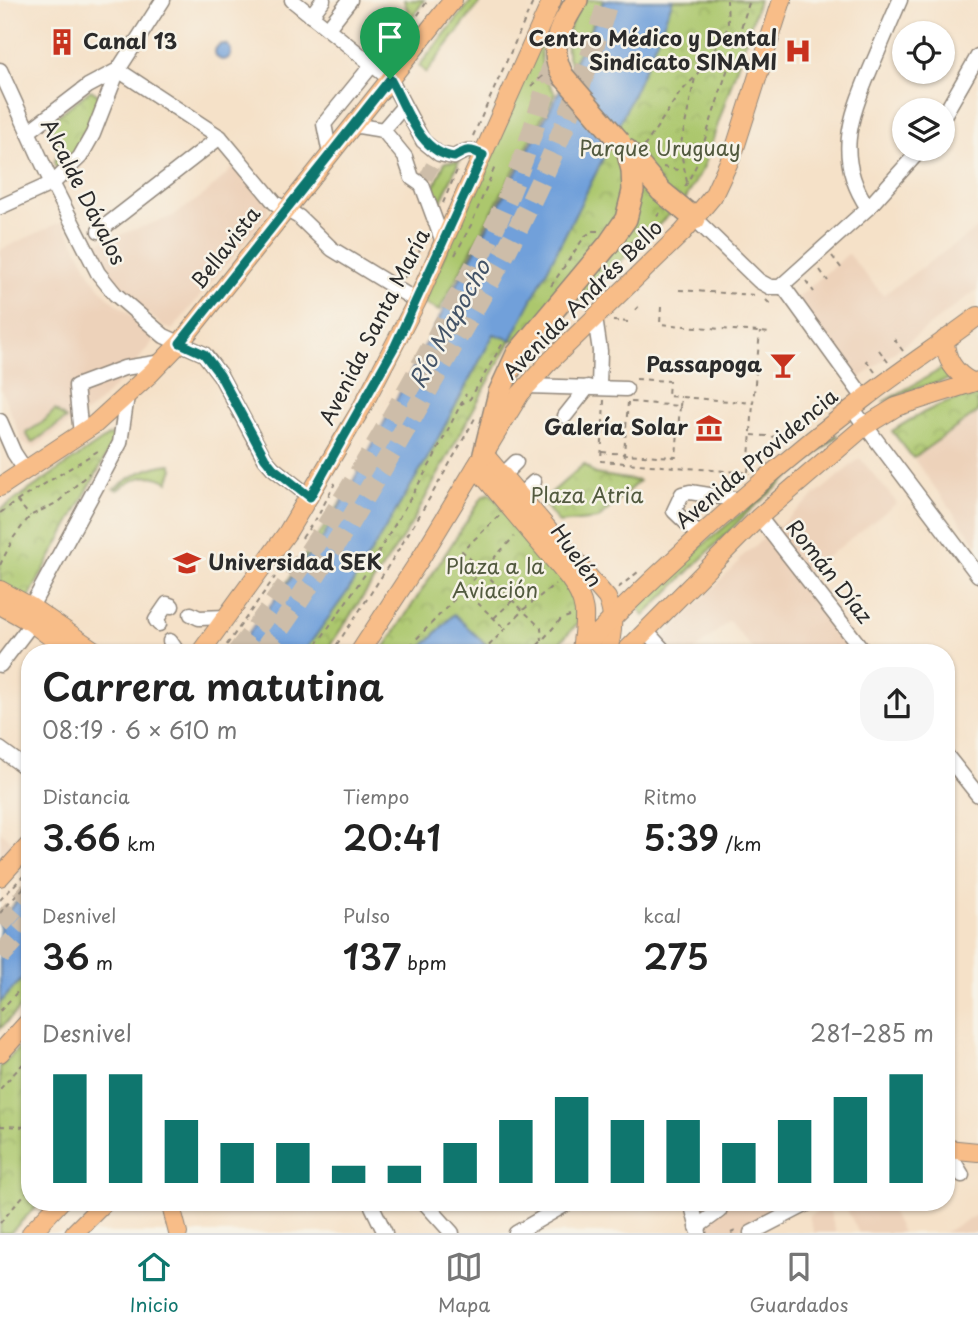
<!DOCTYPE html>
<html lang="es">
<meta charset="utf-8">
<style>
body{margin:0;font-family:"Playpen Sans",sans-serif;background:#f6f6f6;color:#222;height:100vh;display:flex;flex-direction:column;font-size:26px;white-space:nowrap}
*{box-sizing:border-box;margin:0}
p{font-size:23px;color:#767676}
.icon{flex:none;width:38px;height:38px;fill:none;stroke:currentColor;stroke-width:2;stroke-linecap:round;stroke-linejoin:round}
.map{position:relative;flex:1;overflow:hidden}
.sheet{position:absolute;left:21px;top:644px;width:934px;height:567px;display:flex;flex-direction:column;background:#fff;border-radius:28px;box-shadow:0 2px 5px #0004}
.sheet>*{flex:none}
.tools{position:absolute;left:892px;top:21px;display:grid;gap:14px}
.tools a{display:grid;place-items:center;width:63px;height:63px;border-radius:50%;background:#fff;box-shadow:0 2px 5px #0004;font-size:35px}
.pin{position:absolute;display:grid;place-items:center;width:60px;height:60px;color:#fff;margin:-72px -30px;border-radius:50% 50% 50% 0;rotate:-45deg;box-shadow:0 0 7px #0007}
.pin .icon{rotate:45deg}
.round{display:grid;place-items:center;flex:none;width:74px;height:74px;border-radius:28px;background:#f6f6f6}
.head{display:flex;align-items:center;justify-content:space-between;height:119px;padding:0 21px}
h1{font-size:38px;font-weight:600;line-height:52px}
.stats{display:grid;grid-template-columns:repeat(3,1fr);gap:10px;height:119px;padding:7px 21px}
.stats div{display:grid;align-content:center}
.stats b{font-size:35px;font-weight:600}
.stats small{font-size:19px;font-weight:400}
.stats p{font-size:19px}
.chart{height:196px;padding:14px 21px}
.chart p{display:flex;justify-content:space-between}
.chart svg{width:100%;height:126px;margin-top:7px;stroke:#0f766e;stroke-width:6}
.dock{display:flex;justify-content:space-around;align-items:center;height:98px;border-top:2px solid #e0e0e0;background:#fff;font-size:19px;color:#767676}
.dock a{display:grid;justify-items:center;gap:4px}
.dock .active{color:#0f766e}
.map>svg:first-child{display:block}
.built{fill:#edd2ba}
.green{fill:#acc76d;stroke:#6c794c;stroke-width:2}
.park{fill:url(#park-crowns);stroke:#6c794c;stroke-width:2}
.water{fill:#71a0da;stroke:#4e6682;stroke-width:2}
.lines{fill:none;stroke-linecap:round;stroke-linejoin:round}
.minor-tunnel{stroke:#cdbda9;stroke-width:14;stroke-dasharray:14 7;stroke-linecap:butt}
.highway-tunnel{stroke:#cdbda9;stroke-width:21;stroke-dasharray:21 10;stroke-linecap:butt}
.minor-casing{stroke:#90867a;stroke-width:17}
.major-casing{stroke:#90867a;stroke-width:20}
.highway-casing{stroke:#90867a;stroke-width:24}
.path{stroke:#90867a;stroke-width:2;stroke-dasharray:5 5;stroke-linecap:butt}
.minor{stroke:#fff;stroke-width:14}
.major{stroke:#f8bd88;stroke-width:18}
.highway{stroke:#f8bd88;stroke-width:21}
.highway-bridge-casing{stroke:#90867a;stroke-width:24;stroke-linecap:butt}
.highway-bridge{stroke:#f8bd88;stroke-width:21}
.route-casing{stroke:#fff;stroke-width:14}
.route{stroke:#0f766e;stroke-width:9}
.labels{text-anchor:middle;stroke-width:5;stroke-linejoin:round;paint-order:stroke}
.poi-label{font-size:21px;font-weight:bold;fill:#2b2b2b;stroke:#f7f3e8;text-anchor:end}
.park-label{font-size:21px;fill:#525a3f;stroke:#f7f3e8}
.street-label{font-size:21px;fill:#2b2b2b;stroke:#f7f3e8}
.water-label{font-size:23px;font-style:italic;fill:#445468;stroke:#f7f3e8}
</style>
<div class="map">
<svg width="978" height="1233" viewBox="0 0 978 1233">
<defs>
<pattern id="park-crowns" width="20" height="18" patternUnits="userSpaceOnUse" patternTransform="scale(1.75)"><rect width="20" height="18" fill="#acc76d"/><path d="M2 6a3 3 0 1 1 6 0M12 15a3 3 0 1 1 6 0" fill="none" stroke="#94ab5f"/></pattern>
</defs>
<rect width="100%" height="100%" fill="#f7f3e8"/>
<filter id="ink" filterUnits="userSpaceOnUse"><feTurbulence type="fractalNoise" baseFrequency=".0143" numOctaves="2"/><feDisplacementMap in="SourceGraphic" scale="14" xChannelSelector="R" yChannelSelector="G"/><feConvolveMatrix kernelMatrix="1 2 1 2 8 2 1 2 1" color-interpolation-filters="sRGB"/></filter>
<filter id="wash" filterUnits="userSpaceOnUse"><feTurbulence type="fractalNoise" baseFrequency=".00686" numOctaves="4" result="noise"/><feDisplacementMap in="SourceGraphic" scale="28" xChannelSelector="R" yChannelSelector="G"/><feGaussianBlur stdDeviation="1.57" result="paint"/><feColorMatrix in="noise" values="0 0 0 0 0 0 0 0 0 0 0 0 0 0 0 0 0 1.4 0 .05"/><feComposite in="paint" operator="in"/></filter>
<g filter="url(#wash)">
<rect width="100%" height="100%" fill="#f5e1c8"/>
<g class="built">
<polygon points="235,166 268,202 268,214 172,330 163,326 116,287 91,245 173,216 204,195"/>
<polygon points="63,221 92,277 106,295 147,328 154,340 126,375 95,406 34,448 23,443 0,386 0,250"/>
<polygon points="978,228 978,289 856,381 797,298 848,254 883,295"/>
<polygon points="978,412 978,546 913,458"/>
<polygon points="860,458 897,503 805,574 866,653 756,653 729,621 692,653 649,653 740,561 739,559"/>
<polygon points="0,831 16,845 0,863"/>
<polygon points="699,1202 789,1202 730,1233 708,1233"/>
<polygon points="843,1202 887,1202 902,1233 859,1233"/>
<polygon points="828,1205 836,1233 814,1233 809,1216"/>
<polygon points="978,1214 978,1233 943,1233"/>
</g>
<g class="green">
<polygon points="404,0 424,0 400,37 384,25 408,12"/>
<polygon points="472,0 482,0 426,73 419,66"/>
<path d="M582 0H604L572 66C559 44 571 21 582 0Z"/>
<path d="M541 35C539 58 542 74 555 93L439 311 423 303Z"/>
<polygon points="459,161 437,210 431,195 445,162"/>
<polygon points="945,367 954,378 917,388 883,402"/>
<polygon points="55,410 66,419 32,443 26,433 43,422"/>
<polygon points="836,435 838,436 750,510 644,616 638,607 703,545"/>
<path d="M171 464 173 469 168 482C148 470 134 479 117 490L114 489C133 475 148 466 171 464Z"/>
</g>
<g class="park">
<polygon points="608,0 759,0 704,166 685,200 534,343 511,340 409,528 325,653 233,653 270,607 345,496 405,387 470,258"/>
<polygon points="91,90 101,97 94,120 65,169 57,168 54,163 60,149 49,122"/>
<path d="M978 394V412L913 458 892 431C922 412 943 401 978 394Z"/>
<polygon points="115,434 117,436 28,599 0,583 0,510 108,436"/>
<polygon points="584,464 595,474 639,481 598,519 559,523 542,501"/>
<polygon points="490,493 575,591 578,623 550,653 478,653 486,644 454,615 417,653 381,653 483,496"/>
<polygon points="30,887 30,997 0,1029 0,919"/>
<polygon points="30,1037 30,1202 41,1202 10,1233 0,1233 0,1067"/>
</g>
<g class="water">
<path d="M604 0H673C627 117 569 228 511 340L494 334 427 459 348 591 303 653H233L324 536 588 37Z"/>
<circle cx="223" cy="52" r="8"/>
<polygon points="454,614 486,645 478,653 417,653"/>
<polygon points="30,888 30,970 0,1003 0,919"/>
</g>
</g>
<g filter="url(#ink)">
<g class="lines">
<polyline class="minor-tunnel" points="426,178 435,161"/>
<g class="highway-tunnel">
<path d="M237 653C311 558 373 454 431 348 460 294 491 240 514 182 532 138 545 91 558 46"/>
<path d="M262 653C331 558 389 458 447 356 471 313 497 270 519 226 555 154 586 78 608 0"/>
<polyline points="0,924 30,891"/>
<polyline points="0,956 30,923"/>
</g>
<defs>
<g id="minor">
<path d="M292 0 390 79 423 141 439 154 454 157C466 150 469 148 483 155"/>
<polyline points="311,16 323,0"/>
<polyline points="328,28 350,0"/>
<polyline points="0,70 48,175 98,273 115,294 164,336 204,354 220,375 265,459 273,468 310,497"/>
<polyline points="118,70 220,137 275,203 299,217 332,249 417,301"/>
<polyline points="943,117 978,56"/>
<polyline points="353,125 383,130 405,157 412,178 422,185 443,242"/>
<polyline points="383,130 403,107"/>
<polyline points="28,132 88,86 118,70"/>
<polyline points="330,154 324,124 372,65"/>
<polyline points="0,207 53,183 80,157 93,134 118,70 163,0"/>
<path d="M868 208C835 159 849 120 870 70 880 47 890 23 900 0"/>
<polyline points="695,219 759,281 770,287 780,287 868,208 921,149"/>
<polyline points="99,231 220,137"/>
<polyline points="783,286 864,398"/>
<polyline points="595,318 600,351 599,387"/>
<polyline points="527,386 626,389"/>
<polyline points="852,408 978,575"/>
<polyline points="565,416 588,387"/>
<polyline points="0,421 14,453 26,471"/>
<polyline points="81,434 76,386 124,368 162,362"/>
<polyline points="502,476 516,462"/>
<polyline points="519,496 534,482"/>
<polyline points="759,517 865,653"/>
<polyline points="699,535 674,511 682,494 690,492 740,500"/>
<polyline points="31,607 120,443 127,396"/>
<polyline points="191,614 199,618 227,617"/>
<polyline points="159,624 156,620 167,604 172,606"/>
<polyline points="646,631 666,653"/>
<polyline points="170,641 178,653"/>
<polyline points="0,665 32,623"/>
<polyline points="0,749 30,771"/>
<polyline points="947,756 978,795"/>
<polyline points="947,1150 962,1175"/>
<polyline points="370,1202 385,1233"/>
<polyline points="424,1202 452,1233"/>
<polyline points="691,1202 699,1233"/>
<polyline points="697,1227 719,1211 722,1202"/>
<polyline points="516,1233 570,1202"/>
<polyline points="751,1233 811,1202"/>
</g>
<g id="major">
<path d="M945 339C945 359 954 373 972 382"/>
<path d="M484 454 607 598C615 616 613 635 607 653"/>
<path d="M476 467 569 578C589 605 585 618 581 650"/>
<polyline points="0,487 95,424 151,373 180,343 453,0"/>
<polyline points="0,590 31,607 98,653"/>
<polyline points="0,605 32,623 72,653"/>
<polyline points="200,653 287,533 361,409 417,301 552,0"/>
<polyline points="359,653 419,561 520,394 547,364 683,232 713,196 734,151 782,0"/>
<path d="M578 653C668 561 764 476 865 398 902 369 941 344 978 316"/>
<polyline points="624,653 759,517 865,426 896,407 978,381"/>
<polyline points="0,877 30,844"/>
<polyline points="0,1053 30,1020"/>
<polyline points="947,1149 978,1152"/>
<polyline points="170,1202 178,1233"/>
<polyline points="31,1233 60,1202"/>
<polyline points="74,1233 105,1202"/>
</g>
<g id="highway">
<path d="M564 77C546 48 561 26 577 0"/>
<polyline points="630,154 661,191 695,219"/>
<polyline points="484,454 499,393 517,354 608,245 626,219 633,191 632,170 627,150"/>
</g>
</defs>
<use href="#minor" class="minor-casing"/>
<use href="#major" class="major-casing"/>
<use href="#highway" class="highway-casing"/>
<g class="path">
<polyline points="401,40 428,0"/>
<polyline points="531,86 545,74"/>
<polyline points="473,136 534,0"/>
<polyline points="644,147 679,94 695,77 725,35 728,24 727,0"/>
<polyline points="663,167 682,171"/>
<polyline points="687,182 680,148 695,78"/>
<polyline points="685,187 697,164 750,0"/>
<polyline points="443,203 457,170"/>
<polyline points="629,243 640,239 661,211"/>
<polyline points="455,255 471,225 496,164"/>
<polyline points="832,256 842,269"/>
<polyline points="820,270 828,281"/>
<polyline points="404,278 427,237"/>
<polyline points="806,281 814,292"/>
<polyline points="551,286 585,236 593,231 598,231"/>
<polyline points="679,290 755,295"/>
<polyline points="766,300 773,307"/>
<polyline points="661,307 660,324 771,333"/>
<polyline points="635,310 639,306"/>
<polyline points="613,321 630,322"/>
<polyline points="894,339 903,351"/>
<polyline points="879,350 888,362"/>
<polyline points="866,360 875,372"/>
<polyline points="636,379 669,381 668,396 681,397"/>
<polyline points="604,400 601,461 750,473"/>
<polyline points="628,402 624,454 676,457 680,406 631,402"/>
<polyline points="460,405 470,399 503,343"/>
<polyline points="680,406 681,397 753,403 760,332"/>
<polyline points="752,435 792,438"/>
<polyline points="602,452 624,454 623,461"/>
<polyline points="748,472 753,404"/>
<polyline points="17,501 101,449"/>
<polyline points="0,513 17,501 30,516"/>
<polyline points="499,516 462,551 541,628 542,641"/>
<polyline points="302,538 318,516 335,483"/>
<polyline points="0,565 14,537 30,516 58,502 89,473"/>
<polyline points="618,588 638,572"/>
<polyline points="463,589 504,628"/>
<polyline points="494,618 512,601"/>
<polyline points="221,653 275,577"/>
<polyline points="311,653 370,567 432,461 466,394"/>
<path d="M331 653C383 577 431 499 475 418"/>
<polyline points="403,653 514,537"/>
<polyline points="482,653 523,610 555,584"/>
<polyline points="531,653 561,619 570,616"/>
<polyline points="0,900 30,869"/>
<polyline points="0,913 30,881"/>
<polyline points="0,1011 30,978"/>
<polyline points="0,1089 30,1056"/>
<polyline points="0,1126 30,1127"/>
<polyline points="0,1223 30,1188"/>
<polyline points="731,1233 740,1229"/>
</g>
<use href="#minor" class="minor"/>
<use href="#major" class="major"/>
<use href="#highway" class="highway"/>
<defs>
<polyline id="highway-bridge" points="564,77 620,142"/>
</defs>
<use href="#highway-bridge" class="highway-bridge-casing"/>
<use href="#highway-bridge" class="highway-bridge"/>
</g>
</g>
<g class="lines" filter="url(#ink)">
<defs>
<path id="route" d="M390 79C406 106 418 152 454 157 466 150 469 148 483 155L395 346 310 497 273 468 265 458 220 375 204 354 180 343Z"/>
</defs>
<use href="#route" class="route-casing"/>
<use href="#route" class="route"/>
</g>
<defs>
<symbol id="building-bare" viewBox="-9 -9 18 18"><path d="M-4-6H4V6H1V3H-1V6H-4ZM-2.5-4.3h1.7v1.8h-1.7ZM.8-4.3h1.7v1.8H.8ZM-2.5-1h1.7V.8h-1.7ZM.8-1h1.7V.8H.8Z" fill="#c8321e" stroke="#f7f3e8" stroke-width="2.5" paint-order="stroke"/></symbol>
<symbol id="hospital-bare" viewBox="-9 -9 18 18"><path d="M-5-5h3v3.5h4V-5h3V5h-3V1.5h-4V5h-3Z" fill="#c8321e" stroke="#f7f3e8" stroke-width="2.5" paint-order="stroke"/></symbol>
<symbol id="bar-bare" viewBox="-9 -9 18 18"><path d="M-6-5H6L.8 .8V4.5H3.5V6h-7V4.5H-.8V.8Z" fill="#c8321e" stroke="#f7f3e8" stroke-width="2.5" paint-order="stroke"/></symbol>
<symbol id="museum-bare" viewBox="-9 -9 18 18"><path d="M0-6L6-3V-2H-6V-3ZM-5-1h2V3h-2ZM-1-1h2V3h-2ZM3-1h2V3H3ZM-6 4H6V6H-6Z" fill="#c8321e" stroke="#f7f3e8" stroke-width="2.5" paint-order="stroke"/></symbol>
<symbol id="university-bare" viewBox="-9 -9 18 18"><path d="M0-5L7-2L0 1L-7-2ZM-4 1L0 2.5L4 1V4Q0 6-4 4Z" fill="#c8321e" stroke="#f7f3e8" stroke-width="2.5" paint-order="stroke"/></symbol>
</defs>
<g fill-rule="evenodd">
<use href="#building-bare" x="43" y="23" width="38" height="38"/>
<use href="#hospital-bare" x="779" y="32" width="38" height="38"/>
<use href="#bar-bare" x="764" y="346" width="38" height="38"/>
<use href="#museum-bare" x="690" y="409" width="38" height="38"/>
<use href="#university-bare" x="168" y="544" width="38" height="38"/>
</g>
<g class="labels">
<g class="poi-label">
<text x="777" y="46">Centro Médico y Dental<tspan x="777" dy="24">Sindicato SINAMI</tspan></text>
<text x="83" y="49" text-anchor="start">Canal 13</text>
<text x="762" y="372">Passapoga</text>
<text x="688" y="435">Galería Solar</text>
<text x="208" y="570" text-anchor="start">Universidad SEK</text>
</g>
<g class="park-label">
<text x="660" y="156">Parque Uruguay</text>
<text x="587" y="503">Plaza Atria</text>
<text x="495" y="574">Plaza a la<tspan x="495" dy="24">Aviación</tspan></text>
</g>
<g class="street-label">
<text transform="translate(83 192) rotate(63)" y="7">Alcalde Dávalos</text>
<text transform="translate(226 248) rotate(-52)" y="7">Bellavista</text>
<text transform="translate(583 300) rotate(-45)" y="7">Avenida Andrés Bello</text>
<text transform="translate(375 327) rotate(-63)" y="7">Avenida Santa María</text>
<text transform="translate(757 459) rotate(-40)" y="7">Avenida Providencia</text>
<text transform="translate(576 556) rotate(54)" y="7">Huelén</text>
<text transform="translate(829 572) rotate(52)" y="7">Román Díaz</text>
</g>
<g class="water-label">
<text transform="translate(450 324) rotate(-61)" y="8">Río Mapocho</text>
</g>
</g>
</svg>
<div class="tools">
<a><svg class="icon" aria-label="locate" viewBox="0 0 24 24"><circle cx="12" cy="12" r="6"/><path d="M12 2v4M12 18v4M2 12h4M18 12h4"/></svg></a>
<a><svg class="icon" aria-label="layers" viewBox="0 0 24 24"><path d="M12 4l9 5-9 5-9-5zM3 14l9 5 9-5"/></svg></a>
</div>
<div class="pin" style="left:390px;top:79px;background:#1e9e55"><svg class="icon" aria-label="arrive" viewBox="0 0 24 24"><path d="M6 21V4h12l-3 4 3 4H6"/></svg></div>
<section class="sheet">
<div class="head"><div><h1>Carrera matutina</h1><p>08:19 · 6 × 610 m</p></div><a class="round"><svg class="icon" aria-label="share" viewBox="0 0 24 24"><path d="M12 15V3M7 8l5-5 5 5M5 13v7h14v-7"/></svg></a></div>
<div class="stats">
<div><p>Distancia</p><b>3.66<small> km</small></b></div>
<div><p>Tiempo</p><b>20:41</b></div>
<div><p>Ritmo</p><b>5:39<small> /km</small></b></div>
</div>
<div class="stats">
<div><p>Desnivel</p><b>36<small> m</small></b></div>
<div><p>Pulso</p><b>137<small> bpm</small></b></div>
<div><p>kcal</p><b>275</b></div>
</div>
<div class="chart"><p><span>Desnivel</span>281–285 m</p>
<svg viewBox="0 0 160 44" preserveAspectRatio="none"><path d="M5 44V6M15 44V6M25 44V22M35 44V30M45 44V30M55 44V38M65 44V38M75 44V30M85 44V22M95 44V14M105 44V22M115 44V22M125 44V30M135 44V22M145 44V14M155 44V6"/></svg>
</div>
</section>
</div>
<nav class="dock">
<a class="active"><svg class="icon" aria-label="home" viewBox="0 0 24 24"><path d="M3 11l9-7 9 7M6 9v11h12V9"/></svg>Inicio</a>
<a><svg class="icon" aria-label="map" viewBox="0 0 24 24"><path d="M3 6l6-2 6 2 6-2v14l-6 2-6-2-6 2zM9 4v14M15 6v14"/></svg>Mapa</a>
<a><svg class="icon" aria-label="saved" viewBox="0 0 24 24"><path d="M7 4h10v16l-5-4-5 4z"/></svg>Guardados</a>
</nav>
